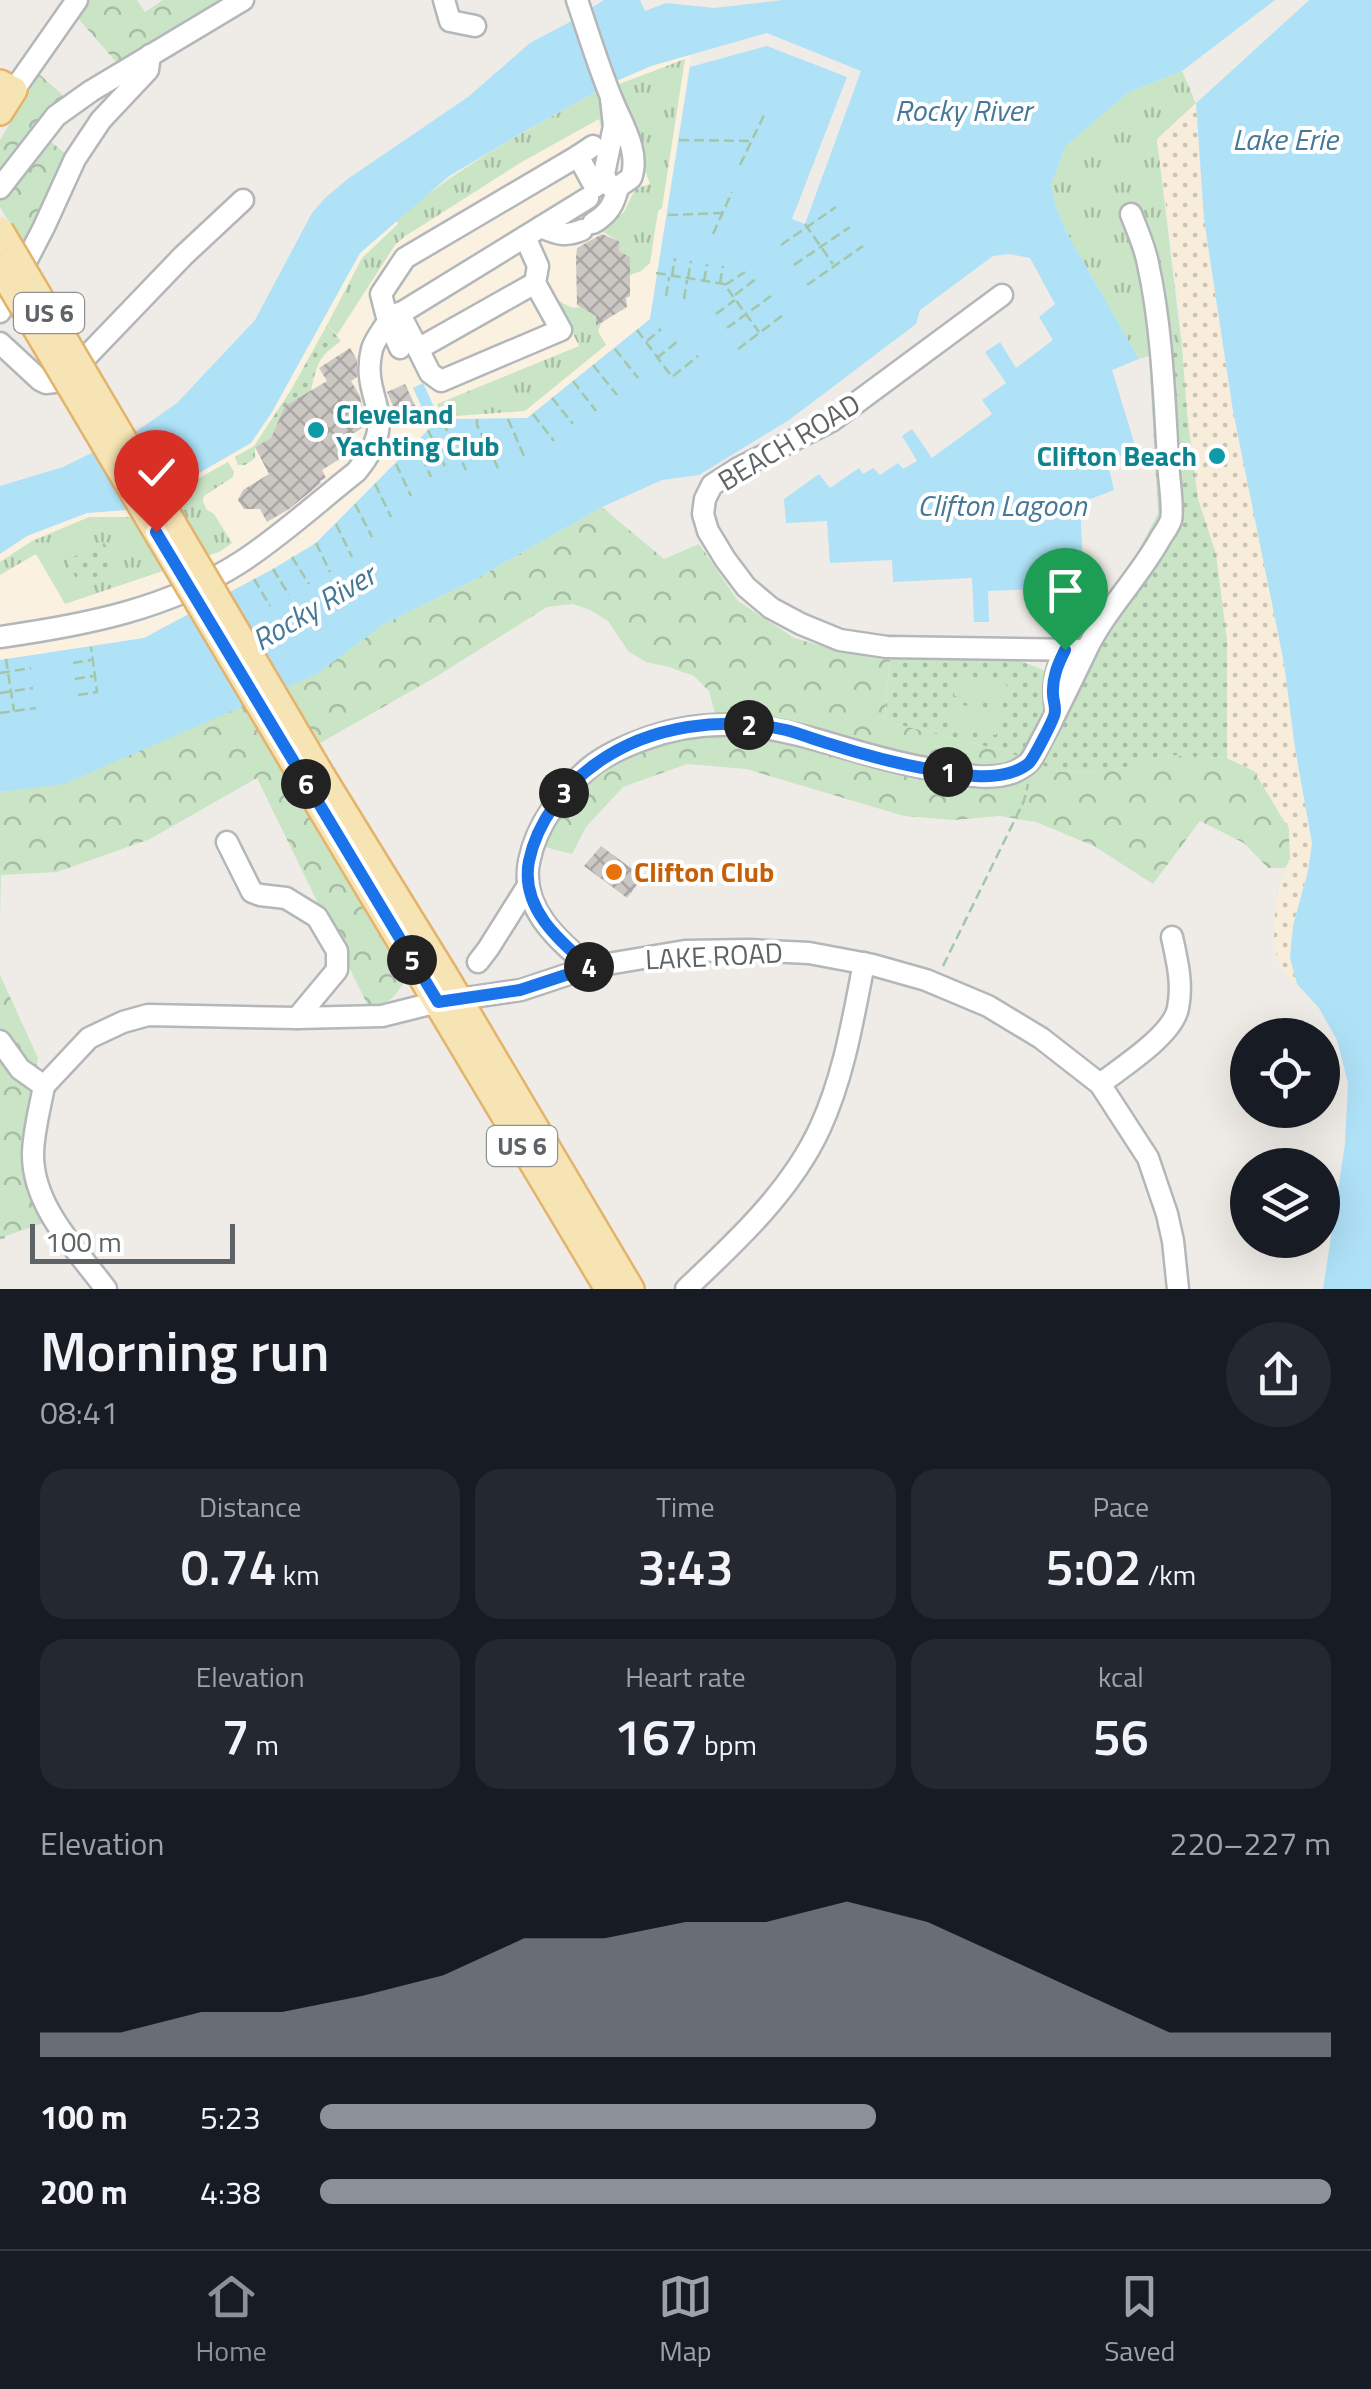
<!DOCTYPE html>
<meta charset="utf-8">
<style>
body{margin:0;font-family:"Titillium Web",sans-serif;background:#242831;color:#f1f3f6;height:100vh;display:flex;flex-direction:column;font-size:38px;white-space:nowrap}
*{box-sizing:border-box;margin:0}
p{font-size:32px;color:#9ea1a6}
.icon{flex:none;width:55px;height:55px;fill:none;stroke:currentColor;stroke-width:2;stroke-linecap:round;stroke-linejoin:round}
.map{position:relative;height:1289px;overflow:hidden}
.side{display:flex;flex-direction:column;background:#171b24;flex:1}
.side>*{flex:none}
.fabs{position:absolute;left:1230px;top:1018px;display:grid;gap:20px}
.fabs a{display:grid;place-items:center;width:110px;height:110px;border-radius:50%;background:#171b24;box-shadow:0 10px 40px #0002;font-size:50px}
.scale{position:absolute;left:30px;bottom:25px;width:205px;box-sizing:border-box;padding-left:10px;border:5px solid #5e6366;border-top:0;font-size:28px;line-height:35px;white-space:nowrap;color:#5e6366;-webkit-text-stroke:8px #fff;paint-order:stroke}
.pin{position:absolute;display:grid;place-items:center;width:85px;height:85px;color:#fff;margin:-102px -42px;border-radius:50% 50% 50% 0;rotate:-45deg;box-shadow:0 0 10px #0007}
.pin .icon{rotate:45deg}
.km{position:absolute;width:50px;height:50px;margin:-25px;border-radius:50%;background:#222;color:#fff;font-size:28px;line-height:50px;text-align:center}
.round{display:grid;place-items:center;flex:none;width:105px;height:105px;border-radius:52px;background:#242831}
.headline{display:flex;align-items:center;justify-content:space-between;height:170px;padding:0 40px}
h1{font-size:55px;font-weight:600;line-height:75px}
.figures{display:grid;grid-template-columns:repeat(3,1fr);gap:15px;height:170px;padding:10px 40px}
.figures div{display:grid;align-content:center;border-radius:25px;background:#242831;text-align:center}
.figures b{font-size:50px;font-weight:600}
.figures small{font-size:28px;font-weight:400}
.figures p{font-size:28px}
.chart{height:280px;padding:20px 40px}
.chart p{display:flex;justify-content:space-between}
.chart svg{width:100%;height:180px;margin-top:10px;fill:#8c9099;opacity:.7}
ul{padding:0 40px;list-style:none;font-size:32px}
li{display:grid;grid-template-columns:160px 120px 1fr;align-items:center;height:75px}
li i{height:25px;border-radius:12px;background:#8c9099}
.tabs{display:flex;justify-content:space-around;align-items:center;height:140px;border-top:2px solid #363941;background:#171b24;font-size:28px;color:#9ea1a6}
.tabs a{display:grid;justify-items:center;gap:5px}
.tabs .active{color:#8c9099}
.map>svg:first-child{display:block}
.commercial{fill:#fbf1e0}
.grass{fill:url(#grass-tufts)}
.forest{fill:url(#forest-crowns)}
.sand{fill:url(#sand-dots)}
.park{fill:url(#park-dots)}
.pitch{fill:#cae4c6}
.water{fill:#afe1f7}
.pier{fill:#efece7}
.building{fill:url(#building-cross-hatch)}
.lines{fill:none;stroke-linecap:round;stroke-linejoin:round}
.minor-casing{stroke:#b4b7ba;stroke-width:25}
.major-casing{stroke:#e4b36b;stroke-width:30}
.path{stroke:#a2c6a7;stroke-width:2.5;stroke-dasharray:10 5;stroke-linecap:butt}
.minor{stroke:#fff;stroke-width:20}
.major{stroke:#f7e4b4;stroke-width:25}
.major-bridge-casing{stroke:#e4b36b;stroke-width:30;stroke-linecap:butt}
.major-bridge{stroke:#f7e4b4;stroke-width:25}
.route-casing{stroke:#fff;stroke-width:20}
.route{stroke:#1a73e8;stroke-width:12}
.culture-dot{fill:#0f9aa8;stroke:#fff;stroke-width:4}
.food-dot{fill:#e8710a;stroke:#fff;stroke-width:4}
.labels{text-anchor:middle;stroke-width:8;stroke-linejoin:round;paint-order:stroke}
.shield{fill:#fff;stroke:#8e9294;stroke-width:2.5}
.shield-label{font-size:25px;font-weight:bold;fill:#5e6366}
.culture-label{font-size:28px;font-weight:bold;fill:#0d838f;stroke:#fff;text-anchor:start}
.street-label{font-size:28px;fill:#5e6366;stroke:#fff}
.food-label{font-size:28px;font-weight:bold;fill:#c56008;stroke:#fff;text-anchor:start}
.water-label{font-size:30px;font-style:italic;fill:#467897;stroke:#fff}
</style>
<div class="map">
<svg width="1371" height="1289" viewBox="0 0 1371 1289">
<defs>
<pattern id="grass-tufts" width="24" height="20" patternUnits="userSpaceOnUse" patternTransform="scale(2.5)"><rect width="24" height="20" fill="#cae4c6"/><path d="M3 7l-1-3M5 7V3M7 7l1-3M15 17l-1-3M17 17v-4M19 17l1-3" fill="none" stroke="#a7bca5"/></pattern>
<pattern id="forest-crowns" width="20" height="18" patternUnits="userSpaceOnUse" patternTransform="scale(2.5)"><rect width="20" height="18" fill="#cae4c6"/><path d="M2 6a3 3 0 1 1 6 0M12 15a3 3 0 1 1 6 0" fill="none" stroke="#a7bca5"/></pattern>
<pattern id="sand-dots" width="8" height="8" patternUnits="userSpaceOnUse" patternTransform="scale(2.5)"><rect width="8" height="8" fill="#f7edda"/><path d="M2 2h.1M6 6h.1" fill="none" stroke="#cbc4b5" stroke-width="1.8" stroke-linecap="round"/></pattern>
<pattern id="park-dots" width="8" height="8" patternUnits="userSpaceOnUse" patternTransform="scale(2.5)"><rect width="8" height="8" fill="#cae4c6"/><path d="M2 2h.1M6 6h.1" fill="none" stroke="#a7bca5" stroke-width="1.8" stroke-linecap="round"/></pattern>
<pattern id="building-cross-hatch" width="8" height="8" patternUnits="userSpaceOnUse" patternTransform="scale(2.5)"><rect width="8" height="8" fill="#cbc7c3"/><path d="M0 0l8 8M0 8l8-8" fill="none" stroke="#a8a5a2"/></pattern>
</defs>
<rect width="100%" height="100%" fill="#efece7"/>
<polygon class="commercial" points="691,53 650,319 621,344 527,418 458,419 441,422 423,384 414,388 431,427 316,543 273,569 144,638 0,660 0,554 27,536 87,513 127,510 251,443 272,412 360,253 404,214 527,130 614,82 651,66"/>
<g class="grass">
<polygon points="685,59 662,208 658,211 650,263 641,271 628,276 630,272 630,257 619,251 619,241 601,231 624,212 635,189 650,184 614,86"/>
<polygon points="1182,71 1196,103 1157,140 1182,347 1139,359 1068,235 1057,210 1051,185 1066,146 1129,92"/>
<path d="M601 89 609 114 600 165 595 166 592 162 602 131 599 119 520 163 404 237 395 245 337 335 327 325 362 258 398 224 396 221C457 166 530 129 601 89Z"/>
<path d="M556 299C564 303 570 310 580 307L596 315V320L601 323 598 331 606 345 525 411 443 417 437 404 579 346Z"/>
<polygon points="228,462 234,472 233,477 204,496 203,502 207,510 214,514 232,543 219,552 65,604 36,554 0,575 0,562 32,541 89,517 129,517"/>
</g>
<g class="forest">
<polygon points="88,0 137,0 145,12 163,0 229,0 175,28 117,63 76,16"/>
<polygon points="39,74 66,98 37,130 67,155 27,251 0,207 0,140"/>
<path d="M602 507 664 559 699 544 738 601 794 638 843 652 890 660 884 721 1005 751 1060 772 1111 771 1167 755 1227 758 1254 771 1289 829 1290 859 1285 868H1268L1244 843 1200 821 1153 884 1094 846 1036 822 1000 816 954 820 904 816 746 769 687 764 623 787 586 827 572 854 545 847C578 755 635 751 719 729L709 691 694 676 669 667 646 662 628 651 608 621 590 610 573 604 547 607 439 675 280 766 405 980C396 997 388 1004 369 1008L257 778 150 839 57 872 1 875 0 921V792L65 783 316 674 384 624 474 580Z"/>
<polygon points="0,975 38,1058 25,1135 27,1176 43,1223 0,1238"/>
</g>
<polygon class="sand" points="1196,103 1204,219 1233,411 1284,663 1295,748 1312,843 1308,871 1293,926 1290,958 1297,984 1282,969 1274,948 1274,923 1277,895 1290,859 1289,829 1254,771 1227,758 1227,640 1216,554 1198,499 1187,413 1180,312 1157,139"/>
<g class="park">
<path d="M327 325 341 341C318 357 317 364 311 391L285 406 271 438 255 447V458L245 465H238L235 457 254 446 291 390Z"/>
<path d="M1182 347 1187 413 1198 499 1216 554 1227 640V758L1167 755 1111 771 1060 772 1005 751 884 721 891 653C943 655 1003 648 1049 673L1124 577 1158 514 1149 356Z"/>
<polygon points="104,542 115,567 79,585 67,560"/>
</g>
<g class="pitch">
<polygon points="958,674 1007,683 1002,705 954,696"/>
<polygon points="953,703 1001,713 996,735 948,726"/>
</g>
<g class="water">
<polygon points="604,0 640,0 645,11 666,3 714,8 783,0 1275,0 1182,71 1129,92 1066,146 1051,185 1057,210 1068,235 1139,359 1112,370 1137,452 1107,460 1114,490 1080,503 1084,587 988,591 989,622 974,622 972,578 893,582 892,560 830,563 827,521 786,523 784,499 819,474 830,488 859,468 863,474 873,468 880,475 898,463 903,469 917,461 902,436 912,429 932,458 992,414 982,400 1006,383 985,352 1000,342 1016,368 1053,340 1039,317 1055,304 1030,258 1009,254 993,256 920,310 916,324 789,420 699,475 662,480 602,507 474,580 384,624 317,674 64,784 0,792 0,660 144,638 273,569 316,543 431,427 413,388 423,383 441,422 458,419 527,418 650,319 690,67 767,46 847,77 792,219 805,224 861,71 767,33 651,66 614,82 527,130 449,176 360,253 272,412 251,443 161,495 127,510 87,513 27,536 0,554 0,486 63,467 137,431 177,403 255,320 312,213 325,198 349,178 468,97 530,43 568,23"/>
<polygon points="1309,0 1371,0 1371,1289 1323,1289 1345,1144 1348,1083 1337,1040 1319,1008 1297,984 1290,958 1293,926 1308,871 1312,843 1295,748 1284,663 1233,411 1204,219 1196,103"/>
</g>
<polygon class="pier" points="1301,0 1309,0 1196,103 1193,98"/>
<g class="building">
<polygon points="602,234 619,241 619,251 630,257 630,296 626,298 627,307 596,326 596,316 577,305 576,258 577,248"/>
<polygon points="350,348 357,360 357,377 351,381 360,396 365,422 364,427 346,438 354,450 322,470 326,478 320,481 321,483 289,509 267,522 260,509 244,509 238,500 243,490 269,474 255,447 271,438 285,406 327,381 319,368"/>
<polygon points="405,384 421,418 410,423 403,409 396,413 387,392"/>
<polygon points="601,846 643,877 627,898 584,866"/>
</g>
<g class="lines">
<defs>
<g id="minor">
<polyline points="444,0 450,21 475,26"/>
<path d="M577 0C588 32 598 65 611 97 620 121 641 151 631 178L618 187 608 185 604 174 614 126 611 99"/>
<polyline points="14,90 77,0"/>
<polyline points="593,146 578,156 595,187"/>
<polyline points="0,188 56,116 91,91 243,0"/>
<path d="M593 223C608 214 614 205 618 187"/>
<path d="M541 227C557 234 565 237 582 230"/>
<polyline points="1002,295 833,420 737,469 712,485 705,499 703,514 708,531 725,559 746,587 771,608 801,624 840,640 887,647 1086,650"/>
<polyline points="0,312 44,227 75,159 101,120 148,70 150,55"/>
<polyline points="399,313 418,349 535,283 538,266 525,237"/>
<polyline points="0,343 40,380 46,383 63,381 183,256 243,200"/>
<polyline points="400,348 388,321 381,294 405,258 578,156"/>
<polyline points="418,349 430,373 441,381 561,330 535,283"/>
<path d="M0 637C85 625 168 609 241 562 281 536 318 502 356 472 404 415 359 401 372 349 375 339 383 330 388 321L588 198"/>
<path d="M1056 710C1052 688 1055 671 1065 651"/>
<polyline points="227,842 252,892 260,895 286,898 317,917 337,951 337,970 297,1018"/>
<polyline points="478,962 488,949 527,887"/>
<path d="M590 967C558 940 520 908 529 862 536 825 561 792 589 768 605 755 623 747 642 740 752 698 831 754 937 770 960 774 988 781 1012 773 1017 771 1027 765 1030 761 1036 753 1040 742 1045 734 1059 707 1072 680 1085 653 1104 611 1138 579 1160 539 1163 534 1169 526 1171 520 1174 507 1168 474 1168 459 1164 394 1162 328 1148 264 1145 247 1137 230 1131 214"/>
<polyline points="0,1041 20,1069 44,1086"/>
<path d="M1100 1084C1122 1067 1173 1035 1178 1008 1183 984 1177 960 1172 937"/>
<polyline points="44,1086 89,1038 123,1022 148,1015 297,1018 382,1016 438,1002 521,990 590,967 685,951 749,950 809,953 873,965 926,980 988,1006 1041,1038 1100,1084 1148,1158 1167,1214 1173,1241 1178,1289"/>
<path d="M44 1086C40 1108 33 1133 33 1155 33 1207 77 1250 106 1289"/>
<path d="M686 1289C735 1243 791 1191 820 1128 844 1076 853 1019 864 963"/>
</g>
<g id="major">
<polyline points="0,83 14,90 0,112"/>
<polyline points="322,776 446,977 631,1289"/>
<polyline points="306,784 608,1289"/>
</g>
</defs>
<use href="#minor" class="minor-casing"/>
<use href="#major" class="major-casing"/>
<g class="path">
<polyline points="679,140 751,141"/>
<polyline points="740,165 765,113"/>
<polyline points="668,215 722,213"/>
<polyline points="805,224 833,264"/>
<polyline points="713,234 732,192"/>
<polyline points="781,245 836,207"/>
<polyline points="794,265 850,227"/>
<polyline points="656,273 724,284 759,332"/>
<polyline points="672,276 675,258"/>
<polyline points="688,278 691,261"/>
<polyline points="704,281 707,264"/>
<polyline points="720,283 723,266"/>
<polyline points="725,285 745,272"/>
<polyline points="807,285 863,246"/>
<polyline points="735,295 757,278"/>
<polyline points="666,296 669,277"/>
<polyline points="684,299 687,280"/>
<polyline points="716,314 735,300"/>
<polyline points="727,328 771,296"/>
<polyline points="637,330 672,377 698,356"/>
<polyline points="647,341 661,329"/>
<polyline points="615,349 638,378"/>
<polyline points="738,349 783,315"/>
<polyline points="657,358 679,340"/>
<polyline points="593,365 617,395"/>
<polyline points="573,381 596,411"/>
<polyline points="552,398 573,424"/>
<polyline points="533,414 554,441"/>
<polyline points="477,419 477,425 498,468"/>
<polyline points="508,419 524,456"/>
<polyline points="443,422 466,470"/>
<polyline points="428,430 447,471"/>
<polyline points="416,443 431,477"/>
<polyline points="396,464 411,496"/>
<polyline points="375,484 391,517"/>
<polyline points="355,504 372,537"/>
<polyline points="336,524 352,557"/>
<polyline points="316,543 330,572"/>
<polyline points="292,557 309,584"/>
<polyline points="273,569 289,595"/>
<polyline points="254,579 270,606"/>
<polyline points="6,659 14,711"/>
<polyline points="73,663 91,660"/>
<polyline points="0,673 31,668"/>
<polyline points="75,679 93,676"/>
<polyline points="0,693 33,688"/>
<polyline points="78,695 97,692 91,647"/>
<polyline points="0,713 36,708"/>
<polyline points="943,966 1024,801 1028,784"/>
<polyline points="0,1238 5,1237"/>
</g>
<use href="#minor" class="minor"/>
<use href="#major" class="major"/>
<defs>
<g id="major-bridge">
<polyline points="0,230 322,776"/>
<polyline points="0,268 306,784"/>
</g>
</defs>
<use href="#major-bridge" class="major-bridge-casing"/>
<use href="#major-bridge" class="major-bridge"/>
</g>
<g class="lines">
<defs>
<path id="route" d="M156 532 438 1002 520 990 590 967C558 940 520 907 529 861 537 822 565 785 597 763 650 725 724 716 786 730 801 734 816 740 830 744 864 755 898 764 933 770 958 774 984 780 1009 773 1014 772 1025 767 1029 763 1034 758 1051 724 1054 716 1057 708 1053 702 1053 694 1052 678 1058 664 1065 650"/>
</defs>
<use href="#route" class="route-casing"/>
<use href="#route" class="route"/>
</g>
<g class="culture-dot">
<circle cx="316" cy="430" r="10"/>
<circle cx="1217" cy="456" r="10"/>
</g>
<circle class="food-dot" cx="614" cy="872" r="10"/>
<g class="labels">
<g class="shield">
<rect x="14" y="293" width="70" height="40" rx="8"/>
<rect x="487" y="1126" width="70" height="40" rx="8"/>
</g>
<g class="shield-label">
<text x="49" y="322">US 6</text>
<text x="522" y="1155">US 6</text>
</g>
<g class="culture-label">
<text x="336" y="424">Cleveland<tspan x="336" dy="32">Yachting Club</tspan></text>
<text x="1197" y="466" text-anchor="end">Clifton Beach</text>
</g>
<g class="street-label">
<text transform="translate(789 442) rotate(-31)" y="10">BEACH ROAD</text>
<text transform="translate(714 956) rotate(-3)" y="10">LAKE ROAD</text>
</g>
<g class="food-label">
<text x="634" y="882">Clifton Club</text>
</g>
<g class="water-label">
<text x="963" y="121">Rocky River</text>
<text x="1285" y="150">Lake Erie</text>
<text x="1002" y="516">Clifton Lagoon</text>
<text transform="translate(314 608) rotate(-31)" y="10">Rocky River</text>
</g>
</g>
</svg>
<div class="fabs">
<a><svg class="icon" aria-label="locate" viewBox="0 0 24 24"><circle cx="12" cy="12" r="6"/><path d="M12 2v4M12 18v4M2 12h4M18 12h4"/></svg></a>
<a><svg class="icon" aria-label="layers" viewBox="0 0 24 24"><path d="M12 4l9 5-9 5-9-5zM3 14l9 5 9-5"/></svg></a>
</div>
<div class="scale">100 m</div>
<div class="pin" style="left:1065px;top:650px;background:#1e9e55"><svg class="icon" aria-label="arrive" viewBox="0 0 24 24"><path d="M6 21V4h12l-3 4 3 4H6"/></svg></div>
<div class="pin" style="left:156px;top:532px;background:#d93025"><svg class="icon" aria-label="check" viewBox="0 0 24 24"><path d="M5 12l5 5 9-10"/></svg></div>
<b class="km" style="left:948px;top:772px">1</b>
<b class="km" style="left:749px;top:725px">2</b>
<b class="km" style="left:564px;top:793px">3</b>
<b class="km" style="left:589px;top:967px">4</b>
<b class="km" style="left:412px;top:960px">5</b>
<b class="km" style="left:306px;top:784px">6</b>
</div>
<section class="side">
<div class="headline"><div><h1>Morning run</h1><p>08:41</p></div><a class="round"><svg class="icon" aria-label="share" viewBox="0 0 24 24"><path d="M12 15V3M7 8l5-5 5 5M5 13v7h14v-7"/></svg></a></div>
<div class="figures">
<div><p>Distance</p><b>0.74<small> km</small></b></div>
<div><p>Time</p><b>3:43</b></div>
<div><p>Pace</p><b>5:02<small> /km</small></b></div>
</div>
<div class="figures">
<div><p>Elevation</p><b>7<small> m</small></b></div>
<div><p>Heart rate</p><b>167<small> bpm</small></b></div>
<div><p>kcal</p><b>56</b></div>
</div>
<div class="chart"><p><span>Elevation</span>220–227 m</p>
<svg viewBox="0 0 160 44" preserveAspectRatio="none"><path d="M0 44V38L10 38L20 33L30 33L40 29L50 24L60 15L70 15L80 11L90 11L100 6L110 11L120 20L130 29L140 38L150 38L160 38V44z"/></svg>
</div>
<ul>
<li><b>100 m</b>5:23<i style="width:55%"></i></li>
<li><b>200 m</b>4:38<i style="width:100%"></i></li>
</ul>
</section>
<nav class="tabs">
<a class="active"><svg class="icon" aria-label="home" viewBox="0 0 24 24"><path d="M3 11l9-7 9 7M6 9v11h12V9"/></svg>Home</a>
<a><svg class="icon" aria-label="map" viewBox="0 0 24 24"><path d="M3 6l6-2 6 2 6-2v14l-6 2-6-2-6 2zM9 4v14M15 6v14"/></svg>Map</a>
<a><svg class="icon" aria-label="saved" viewBox="0 0 24 24"><path d="M7 4h10v16l-5-4-5 4z"/></svg>Saved</a>
</nav>
